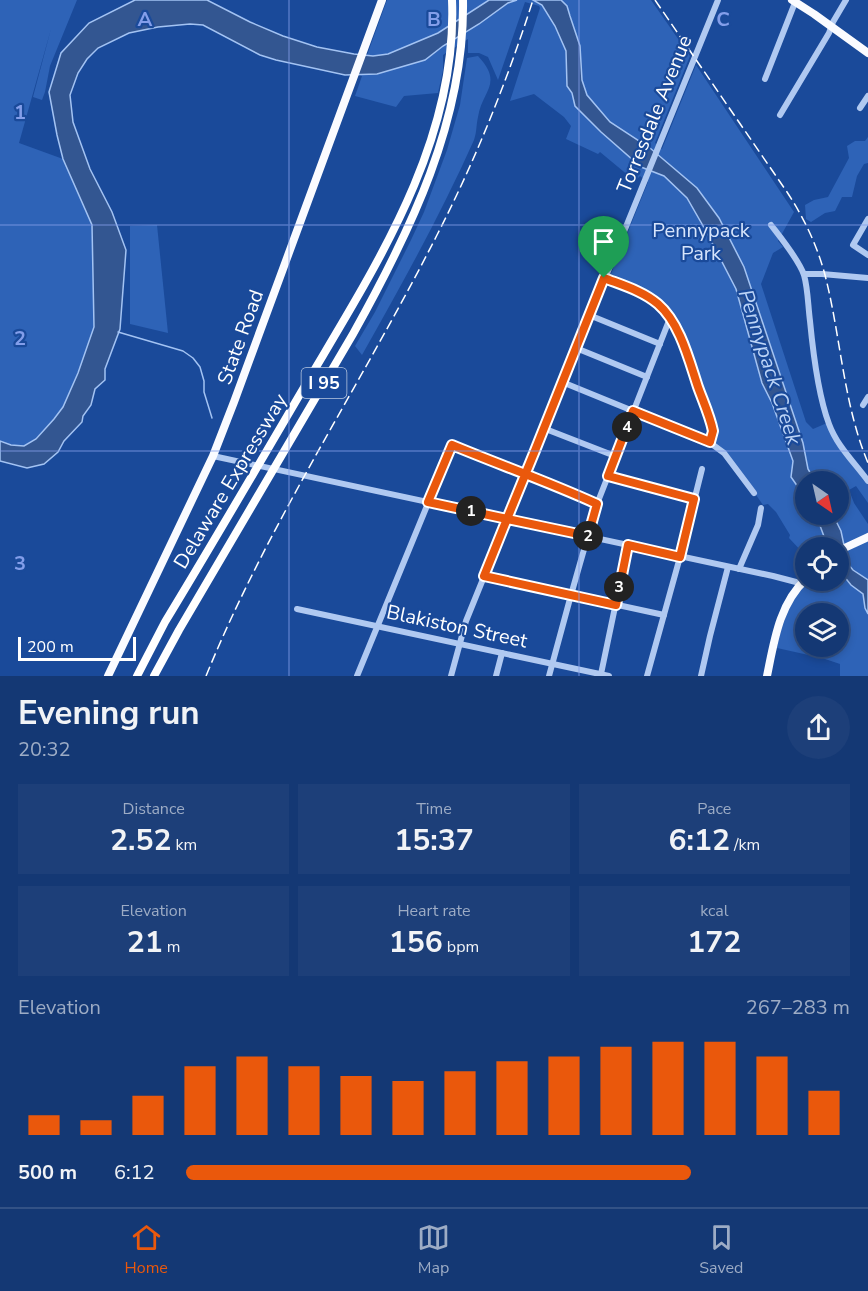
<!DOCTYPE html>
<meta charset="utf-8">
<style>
body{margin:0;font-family:"Nunito Sans",sans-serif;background:#1d3f79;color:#f1f3f6;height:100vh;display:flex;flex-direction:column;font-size:22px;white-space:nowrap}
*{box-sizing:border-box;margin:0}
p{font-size:20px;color:#9dacc5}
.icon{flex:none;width:33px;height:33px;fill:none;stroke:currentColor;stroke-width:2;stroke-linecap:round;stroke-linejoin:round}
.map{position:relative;height:676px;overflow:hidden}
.details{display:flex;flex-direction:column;background:#143874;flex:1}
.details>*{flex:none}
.needle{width:39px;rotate:146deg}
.controls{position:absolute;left:795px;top:471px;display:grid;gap:12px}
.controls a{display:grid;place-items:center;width:54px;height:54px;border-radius:50%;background:#143874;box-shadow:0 3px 9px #0003,0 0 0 2px #335286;font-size:30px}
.scale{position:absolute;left:18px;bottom:15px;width:118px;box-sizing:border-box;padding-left:6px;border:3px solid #fff;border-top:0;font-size:16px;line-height:21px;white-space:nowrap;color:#fff;-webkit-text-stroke:4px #1a4a9a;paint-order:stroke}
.pin{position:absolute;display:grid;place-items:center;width:51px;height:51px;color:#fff;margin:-62px -26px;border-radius:50% 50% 50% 0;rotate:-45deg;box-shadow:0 0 6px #0007}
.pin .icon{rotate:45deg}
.km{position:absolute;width:30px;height:30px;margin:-15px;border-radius:50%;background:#222;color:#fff;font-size:16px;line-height:30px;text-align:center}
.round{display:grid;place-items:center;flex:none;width:63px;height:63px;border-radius:32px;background:#1d3f79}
.head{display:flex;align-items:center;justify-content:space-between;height:102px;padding:0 18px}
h1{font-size:33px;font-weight:700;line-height:45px}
.metrics{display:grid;grid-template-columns:repeat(3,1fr);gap:9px;height:102px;padding:6px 18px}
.metrics div{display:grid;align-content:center;border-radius:0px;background:#1d3f79;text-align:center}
.metrics b{font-size:30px;font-weight:700}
.metrics small{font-size:16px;font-weight:400}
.metrics p{font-size:16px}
.chart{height:168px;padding:12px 18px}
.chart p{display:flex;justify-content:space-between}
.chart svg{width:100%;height:108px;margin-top:6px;stroke:#ea580c;stroke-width:6}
ul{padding:0 18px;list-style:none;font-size:20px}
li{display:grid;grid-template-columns:96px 72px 1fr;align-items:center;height:45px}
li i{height:15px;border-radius:8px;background:#ea580c}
.dock{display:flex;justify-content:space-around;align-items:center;height:84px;border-top:2px solid #335286;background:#143874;font-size:16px;color:#9dacc5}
.dock a{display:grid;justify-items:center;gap:3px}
.dock .on{color:#ea580c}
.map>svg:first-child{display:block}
.green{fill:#2e63b7;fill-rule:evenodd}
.water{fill:#335691;stroke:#a3c3f3;stroke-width:1.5}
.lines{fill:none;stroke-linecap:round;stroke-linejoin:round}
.stream{stroke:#a3c3f3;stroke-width:1.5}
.minor{stroke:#b0c9f1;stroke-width:6}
.major{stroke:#fafbff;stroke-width:8}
.highway{stroke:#fff;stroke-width:8}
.rail{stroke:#fff;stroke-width:1.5;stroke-dasharray:10 4.5;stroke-linecap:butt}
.route-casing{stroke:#fff;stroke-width:12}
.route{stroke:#ea580c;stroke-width:8}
.grid{fill:none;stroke:#839eea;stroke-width:1.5;stroke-opacity:0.55}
.labels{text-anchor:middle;stroke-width:4.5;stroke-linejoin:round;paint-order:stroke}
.shield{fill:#1a4a9a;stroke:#bac9e1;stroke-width:1.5}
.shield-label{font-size:18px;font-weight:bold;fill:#fff}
.street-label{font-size:20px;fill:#fff;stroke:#1a4a9a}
.park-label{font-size:20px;fill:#d7e5fc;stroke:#1a4a9a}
.water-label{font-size:21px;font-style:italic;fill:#bcd4f7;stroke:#1a4a9a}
.grid-label{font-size:20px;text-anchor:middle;font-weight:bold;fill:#839eea;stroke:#1a4a9a;stroke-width:4.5;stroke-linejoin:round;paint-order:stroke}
</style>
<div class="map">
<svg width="868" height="676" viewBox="0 0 868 676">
<rect width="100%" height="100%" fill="#1a4a9a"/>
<g class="green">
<polygon points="0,0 77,0 50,66 45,92 42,100 33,97 51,29 19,143 63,159 92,225 94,327 78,373 63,407 54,419 36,439 24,446 11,445 0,441"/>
<path d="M387 0H651L690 56 655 143 662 149 696 65 794 212 778 241 783 247 773 253 761 284 806 422 813 429 827 423 868 485V503L856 486 849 490 854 503 868 524V533L859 538 868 541V676H840V664L822 658 777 648C781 626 792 596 808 581L838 580V548H806L805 555 789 538 790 535 776 512 768 504 763 505 756 495 757 492 715 443V423L681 328C664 293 642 292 612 276L611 274 648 182 640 176 635 181 600 152 598 154 566 139 571 126 564 117 534 94 510 101 540 8 539 6 525 2 498 80 488 57 479 53H468V39L443 55V70L438 93 404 96 396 107 355 96 362 76 360 75 362 69ZM806 482H838V514H806ZM806 614H838V646H806Z"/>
<path d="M478 56C504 84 482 90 478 117 476 126 477 131 474 140 441 214 402 284 362 355L355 346 375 312 411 240 424 212 447 150 460 105 467 58Z"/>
<polygon points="868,137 868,163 864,164 857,176 852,197 842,197 835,211 825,213 811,222 806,219 805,205 814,200 828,197 849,158 847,146 855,141 865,141"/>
<polygon points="157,225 168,333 130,324 130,226"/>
</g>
<g class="water">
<polygon points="135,0 207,0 250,22 283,36 317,47 354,54 373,56 388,54 438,33 489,0 517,0 508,3 479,24 443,46 425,60 377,74 345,75 276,60 260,55 203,25 190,24 158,27 129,33 98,48 87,59 78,73 70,95 73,122 90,169 112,212 126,250 120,329 105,369 105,380 95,389 91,405 83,416 82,422 64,441 58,452 44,464 27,468 0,461 0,441 11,445 24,446 36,439 54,419 63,407 78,373 94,327 92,225 63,159 57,135 49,92 61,53 89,23"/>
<polygon points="533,0 561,0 567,6 570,16 580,46 582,80 587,95 610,122 650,148 697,188 719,218 744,267 803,443 808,469 815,481 806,482 805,497 791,477 793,461 772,403 762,383 736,289 706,231 687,198 664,176 641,167 601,132 575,106 572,93 567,86 566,51 555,26 542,5"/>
<polygon points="816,515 833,515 841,531 848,564 853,570 868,580 868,614 865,608 863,594 851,585 839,570 838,548 828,547"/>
</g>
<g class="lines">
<polyline class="stream" points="118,332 183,351 193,358 200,367 204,381 204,392 212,418"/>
<g class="minor">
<polyline points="765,79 796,0"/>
<polyline points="860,108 868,96"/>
<polyline points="780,115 829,33 833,22 846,0"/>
<polyline points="868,219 853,245 868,255"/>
<path d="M771 225C781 238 799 260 804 275 808 289 808 306 810 321 813 352 818 395 829 424 837 446 854 462 868 481"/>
<polyline points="804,274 822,274 868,278"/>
<path d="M604 278C621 285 640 291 655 302 677 319 685 350 694 375 700 393 706 411 713 428V434L709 442"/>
<polyline points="589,315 660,344"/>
<polyline points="576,348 647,377"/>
<polyline points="562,382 709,442 724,453 754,493"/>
<polyline points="863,405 868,397"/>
<polyline points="543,428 615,456"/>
<polyline points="213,456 773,576 796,582 800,584"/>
<polyline points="608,476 694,499"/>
<polyline points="739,569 758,525 761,508"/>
<polyline points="484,576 664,615"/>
<polyline points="297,609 609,676"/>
<polyline points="601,674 628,545"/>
<polyline points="357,676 452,445 559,487 597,504"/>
<polyline points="451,676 466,621 718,0"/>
<polyline points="496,676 502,653"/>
<polyline points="549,676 571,595 597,504 670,318"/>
<polyline points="647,676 680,557 702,469"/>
<polyline points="701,676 710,636 728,567"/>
</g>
<g class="major">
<polyline points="792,0 814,14 868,53"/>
<polyline points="838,551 868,537"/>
<polyline points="108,676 213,456 234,402 382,0"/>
<path d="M767 676C774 642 779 604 806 579"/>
</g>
<g class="highway">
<path d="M137 676 165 622C213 543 259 464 306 384 375 267 458 142 452 0"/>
<path d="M154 676 179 630 353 334C410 232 465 120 463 0"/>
</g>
<g class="rail">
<path d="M655 0 787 192C804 218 817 245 825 275 841 337 843 403 868 463"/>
<path d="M206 676C269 522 362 383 437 235 476 159 507 81 533 0"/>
</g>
</g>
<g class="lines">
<defs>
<path id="route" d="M604 278C572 359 540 439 507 519L428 502 452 445C500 465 549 482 597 504L588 536 507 519 484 576 616 605 628 545 680 557 694 499 608 476 633 411 710 442 713 431C710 416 703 401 698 387 689 360 680 323 658 304 643 291 622 285 604 278"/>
</defs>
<use href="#route" class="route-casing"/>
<use href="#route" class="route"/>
</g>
<path class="grid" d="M289 0V676M579 0V676M0 225H868M0 451H868"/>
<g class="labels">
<rect class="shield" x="301.5" y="368" width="45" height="30" rx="4.5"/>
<g class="shield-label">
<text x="324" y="389">I 95</text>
</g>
<g class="street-label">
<text transform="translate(654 114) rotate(-68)" y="7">Torresdale Avenue</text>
<text transform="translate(240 337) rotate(-70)" y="7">State Road</text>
<text transform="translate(230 481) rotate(-59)" y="7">Delaware Expressway</text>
<text transform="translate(457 626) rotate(12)" y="7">Blakiston Street</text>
</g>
<g class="park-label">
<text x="701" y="237">Pennypack<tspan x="701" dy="23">Park</tspan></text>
</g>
<g class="water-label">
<text transform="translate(770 367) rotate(72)" y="7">Pennypack Creek</text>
</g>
</g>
<g class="grid-label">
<text x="145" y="26">A</text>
<text x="434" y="26">B</text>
<text x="723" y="26">C</text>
<text x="20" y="119">1</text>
<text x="20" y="345">2</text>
<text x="20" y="570">3</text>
</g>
</svg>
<div class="controls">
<a><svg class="needle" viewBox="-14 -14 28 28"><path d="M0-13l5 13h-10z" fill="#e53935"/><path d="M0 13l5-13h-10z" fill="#9dacc5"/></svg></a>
<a><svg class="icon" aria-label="locate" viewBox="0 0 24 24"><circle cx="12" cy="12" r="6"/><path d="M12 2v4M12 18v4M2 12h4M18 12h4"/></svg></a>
<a><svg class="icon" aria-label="layers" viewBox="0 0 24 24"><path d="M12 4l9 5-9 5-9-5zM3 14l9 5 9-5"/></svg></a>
</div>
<div class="scale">200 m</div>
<div class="pin" style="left:604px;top:278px;background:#1e9e55"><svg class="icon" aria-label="arrive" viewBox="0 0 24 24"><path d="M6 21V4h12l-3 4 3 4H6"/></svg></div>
<b class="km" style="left:471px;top:511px">1</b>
<b class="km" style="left:588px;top:536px">2</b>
<b class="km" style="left:619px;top:587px">3</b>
<b class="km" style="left:627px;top:427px">4</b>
</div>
<section class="details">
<div class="head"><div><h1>Evening run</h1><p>20:32</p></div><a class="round"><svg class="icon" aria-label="share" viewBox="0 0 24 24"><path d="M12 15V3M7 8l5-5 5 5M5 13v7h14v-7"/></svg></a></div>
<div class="metrics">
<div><p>Distance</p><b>2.52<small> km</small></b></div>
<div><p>Time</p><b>15:37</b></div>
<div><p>Pace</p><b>6:12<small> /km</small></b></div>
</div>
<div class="metrics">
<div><p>Elevation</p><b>21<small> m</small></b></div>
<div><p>Heart rate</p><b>156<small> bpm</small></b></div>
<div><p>kcal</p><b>172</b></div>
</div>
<div class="chart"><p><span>Elevation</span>267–283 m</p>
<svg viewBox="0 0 160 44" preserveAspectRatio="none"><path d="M5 44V36M15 44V38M25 44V28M35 44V16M45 44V12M55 44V16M65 44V20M75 44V22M85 44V18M95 44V14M105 44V12M115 44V8M125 44V6M135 44V6M145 44V12M155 44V26"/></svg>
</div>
<ul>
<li><b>500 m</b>6:12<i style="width:76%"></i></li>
</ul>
</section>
<nav class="dock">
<a class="on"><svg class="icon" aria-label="home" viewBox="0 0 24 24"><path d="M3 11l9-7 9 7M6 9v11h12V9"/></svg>Home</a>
<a><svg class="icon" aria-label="map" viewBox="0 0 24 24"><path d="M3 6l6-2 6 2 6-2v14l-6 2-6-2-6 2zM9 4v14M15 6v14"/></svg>Map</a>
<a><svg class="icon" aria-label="saved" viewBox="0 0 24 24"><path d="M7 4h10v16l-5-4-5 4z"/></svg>Saved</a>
</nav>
